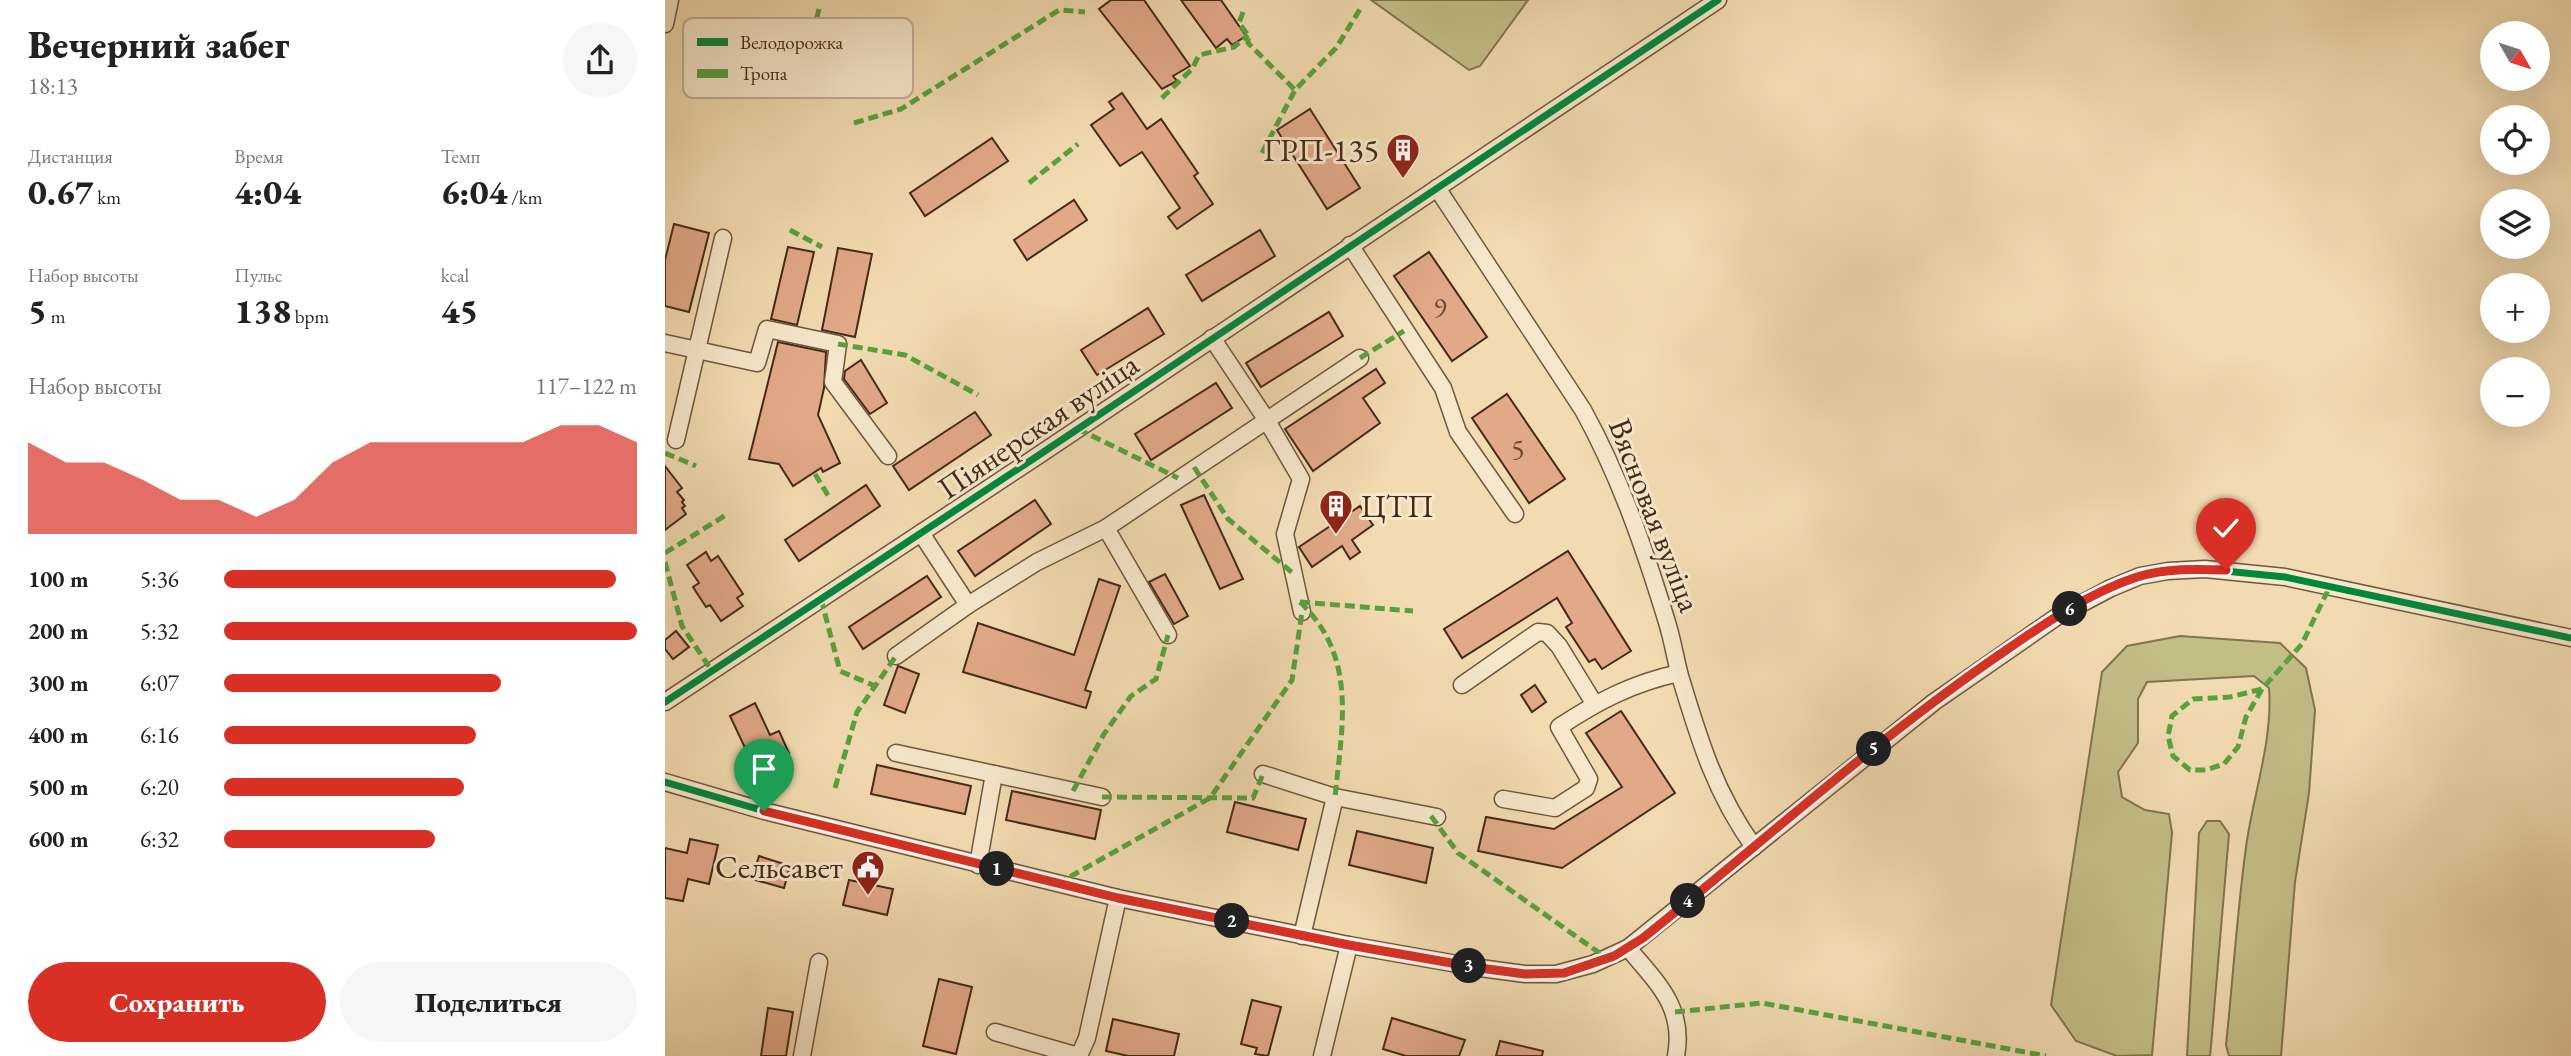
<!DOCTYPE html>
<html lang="ru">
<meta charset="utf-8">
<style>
body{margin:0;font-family:"EB Garamond",serif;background:#f6f6f6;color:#222;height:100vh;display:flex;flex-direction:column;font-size:26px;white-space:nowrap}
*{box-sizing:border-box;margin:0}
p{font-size:23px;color:#767676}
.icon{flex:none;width:38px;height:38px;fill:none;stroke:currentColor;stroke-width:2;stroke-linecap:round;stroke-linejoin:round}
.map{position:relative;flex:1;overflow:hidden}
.side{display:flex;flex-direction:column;background:#fff;width:665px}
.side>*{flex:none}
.needle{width:46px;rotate:129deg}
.fabs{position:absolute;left:1815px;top:21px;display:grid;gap:14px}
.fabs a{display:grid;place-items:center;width:70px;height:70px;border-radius:50%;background:#fff;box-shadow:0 7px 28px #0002;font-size:35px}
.pin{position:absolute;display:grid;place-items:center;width:60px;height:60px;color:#fff;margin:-72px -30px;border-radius:50% 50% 50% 0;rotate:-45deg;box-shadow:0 0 7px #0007}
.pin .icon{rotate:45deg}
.km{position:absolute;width:35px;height:35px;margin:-18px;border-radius:50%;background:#222;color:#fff;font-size:19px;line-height:35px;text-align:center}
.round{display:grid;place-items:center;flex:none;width:74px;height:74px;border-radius:37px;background:#f6f6f6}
.head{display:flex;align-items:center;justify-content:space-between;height:119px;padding:0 28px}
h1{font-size:38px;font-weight:800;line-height:52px}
.figures{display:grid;grid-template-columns:repeat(3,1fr);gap:10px;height:119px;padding:7px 28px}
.figures div{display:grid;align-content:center}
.figures b{font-size:35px;font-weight:800}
.figures small{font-size:19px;font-weight:400}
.figures p{font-size:19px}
.chart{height:196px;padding:14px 28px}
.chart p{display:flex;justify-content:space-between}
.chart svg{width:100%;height:126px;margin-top:7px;fill:#d93025;opacity:.7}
.action{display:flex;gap:14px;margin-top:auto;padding:14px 28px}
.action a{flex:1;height:80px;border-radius:42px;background:#d93025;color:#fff;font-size:28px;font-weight:800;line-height:80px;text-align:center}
.action a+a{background:#f6f6f6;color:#222}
ul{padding:0 28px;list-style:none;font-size:23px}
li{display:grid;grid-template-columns:112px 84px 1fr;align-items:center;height:52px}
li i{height:18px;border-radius:9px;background:#d93025}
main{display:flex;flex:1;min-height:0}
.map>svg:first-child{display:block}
.green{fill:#c3bd86;stroke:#84734f;stroke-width:2}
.building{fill:#e2a989;stroke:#452918;stroke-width:2}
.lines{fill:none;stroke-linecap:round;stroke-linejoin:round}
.minor-casing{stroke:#70563e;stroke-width:19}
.minor{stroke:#f7e8cc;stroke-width:16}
.quiet{stroke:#55a340;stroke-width:5;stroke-dasharray:10 5;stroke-linecap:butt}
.cycleway-casing{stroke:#f7e8cc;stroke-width:11}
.cycleway{stroke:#00873e;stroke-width:7}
.route-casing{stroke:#fff;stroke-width:14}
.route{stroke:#d93025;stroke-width:9}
.labels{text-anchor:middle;stroke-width:6;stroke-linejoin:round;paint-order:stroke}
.number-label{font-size:28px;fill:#6c4934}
.poi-label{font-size:32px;fill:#452918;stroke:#f7e8cc;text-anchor:end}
.street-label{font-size:32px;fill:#452918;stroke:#f7e8cc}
.key{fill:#f7e8cc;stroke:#c2af96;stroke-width:2}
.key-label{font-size:19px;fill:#452918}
</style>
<main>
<section class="side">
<div class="head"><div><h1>Вечерний забег</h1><p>18:13</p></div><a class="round"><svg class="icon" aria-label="share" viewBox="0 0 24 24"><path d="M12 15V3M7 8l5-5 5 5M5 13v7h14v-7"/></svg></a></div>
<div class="figures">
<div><p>Дистанция</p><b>0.67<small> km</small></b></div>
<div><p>Время</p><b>4:04</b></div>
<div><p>Темп</p><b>6:04<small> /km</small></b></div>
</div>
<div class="figures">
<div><p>Набор высоты</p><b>5<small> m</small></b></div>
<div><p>Пульс</p><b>138<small> bpm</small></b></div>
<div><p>kcal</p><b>45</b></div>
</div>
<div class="chart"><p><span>Набор высоты</span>117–122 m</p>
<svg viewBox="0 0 160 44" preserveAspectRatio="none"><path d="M0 44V12L10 19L20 19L30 25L40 32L50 32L60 38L70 32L80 19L90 12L100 12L110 12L120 12L130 12L140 6L150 6L160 12V44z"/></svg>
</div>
<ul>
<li><b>100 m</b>5:36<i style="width:95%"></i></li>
<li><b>200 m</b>5:32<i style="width:100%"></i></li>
<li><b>300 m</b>6:07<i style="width:67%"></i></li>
<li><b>400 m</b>6:16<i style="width:61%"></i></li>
<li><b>500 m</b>6:20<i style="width:58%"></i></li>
<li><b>600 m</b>6:32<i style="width:51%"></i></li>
</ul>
<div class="action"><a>Сохранить</a><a>Поделиться</a></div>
</section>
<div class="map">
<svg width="1906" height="1056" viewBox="0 0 1906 1056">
<rect width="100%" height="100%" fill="#f3dbb1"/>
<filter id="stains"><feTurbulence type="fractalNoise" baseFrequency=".00286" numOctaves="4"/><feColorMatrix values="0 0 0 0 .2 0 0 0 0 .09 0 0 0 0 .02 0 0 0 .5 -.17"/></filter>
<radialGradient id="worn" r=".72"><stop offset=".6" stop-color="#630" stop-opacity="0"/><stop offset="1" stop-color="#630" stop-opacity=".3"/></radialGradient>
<g class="green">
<polygon points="706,0 863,0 815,66 804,70"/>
<path d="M1515 636 1615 643 1641 668 1650 710 1644 793 1630 882 1616 1056H1564L1561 1045C1568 979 1572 913 1581 847 1588 795 1608 741 1604 688L1589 676 1482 682 1473 699V743L1453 772 1457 797 1480 810 1504 814 1507 833 1487 1055 1452 1056 1411 1041 1386 1005 1437 672 1462 646Z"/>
<polygon points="1542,821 1555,821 1564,834 1546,1046 1545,1056 1522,1056 1534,833"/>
</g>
<g class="building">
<polygon points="446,0 479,0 525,66 508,76 512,81 497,89 434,9"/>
<polygon points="516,0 556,0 581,36 567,45 562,39 551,48"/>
<polygon points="457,93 482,129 496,119 533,173 529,176 548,204 512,229 503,217 515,208 477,152 455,166 426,125 449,109 444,102"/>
<polygon points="645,109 695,188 662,209 612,130"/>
<polygon points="327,138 343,161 260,216 245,193"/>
<polygon points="409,200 422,220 362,260 349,240"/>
<polygon points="9,224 44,233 24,312 0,306 0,260"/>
<polygon points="595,230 610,256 537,301 521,275"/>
<polygon points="123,247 149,252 132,325 106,319"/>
<polygon points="173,248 207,254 190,337 157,330"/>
<polygon points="764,252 822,337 787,361 729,276"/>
<polygon points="483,308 499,334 432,375 416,350"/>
<polygon points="664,312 678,336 596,387 581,363"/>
<polygon points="113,342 161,352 159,388 153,415 175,463 158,472 156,468 128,486 114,464 84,459"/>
<polygon points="196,360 222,403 205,414 179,379 180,371"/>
<polygon points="711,369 720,383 698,398 715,423 648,471 620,429"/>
<polygon points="551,383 567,408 486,460 470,434"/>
<polygon points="842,394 900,479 864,503 807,418"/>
<polygon points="310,412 326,435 244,490 228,466"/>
<polygon points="0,466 17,488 12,492 19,500 17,502 20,506 17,508 21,514 0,530"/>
<polygon points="201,485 215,506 134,561 120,540"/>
<polygon points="539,495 578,579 555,589 516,505"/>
<polygon points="370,500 386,524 310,576 293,551"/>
<polygon points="695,506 708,525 687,540 695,552 685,559 677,546 647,567 634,547"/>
<polygon points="903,551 966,651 937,669 930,659 924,662 901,627 907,623 892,598 797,658 779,629"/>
<polygon points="41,552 46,561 53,556 78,594 72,598 78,606 56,621 45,605 41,607 28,587 34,583 22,565"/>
<polygon points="500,574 523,616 509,624 484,582"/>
<polygon points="262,576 276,597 198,649 184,627"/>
<polygon points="434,579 455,586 420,690 426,692 421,708 298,672 313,623 409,655"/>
<polygon points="11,631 24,647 8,659 0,649 0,640"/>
<polygon points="233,666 254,674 240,713 219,705"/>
<polygon points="870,685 881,702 867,712 856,695"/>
<polygon points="90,703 105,735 114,731 124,753 90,769 65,716"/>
<polygon points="956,711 1010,793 897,868 813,851 821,817 889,829 957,787 921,733"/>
<polygon points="212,765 306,786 300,814 206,794"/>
<polygon points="347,791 436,810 430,839 341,820"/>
<polygon points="570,802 641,819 633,850 562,832"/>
<polygon points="692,831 768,848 761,883 684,865"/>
<polygon points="25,839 53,845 44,884 23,879 18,901 0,898 0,848 22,853"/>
<polygon points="94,856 125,866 119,888 87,879"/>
<polygon points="184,880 228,889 222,915 178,905"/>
<polygon points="274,979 307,987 291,1054 258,1046"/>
<polygon points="587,1000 616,1007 603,1056 590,1054 592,1048 576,1044"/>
<polygon points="103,1008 128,1012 121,1056 96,1056"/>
<polygon points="727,1018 800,1040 794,1056 741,1056 718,1049"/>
<polygon points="448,1019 514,1034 509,1056 463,1056 441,1051"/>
<polygon points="835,1041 878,1051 877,1056 831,1056"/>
</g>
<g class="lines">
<defs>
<g id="minor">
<polyline points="0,24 5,0"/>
<path d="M772 188 918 410C954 475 979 547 1001 619 1007 637 1010 657 1015 676 1034 739 1050 793 1089 847"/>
<polyline points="685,245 778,388 793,432 850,514"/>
<polyline points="547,338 601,419 636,479 620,534 637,612"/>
<polyline points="0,343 92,363 102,329 173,344 168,382 223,456"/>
<polyline points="11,440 58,238"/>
<polyline points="441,528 503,635"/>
<polyline points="256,533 303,605"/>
<polyline points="231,656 303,605 372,562 441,528 695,358"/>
<polyline points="797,685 873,632 882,633 894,646 929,703"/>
<polyline points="0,702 368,459 1053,0"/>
<polyline points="231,753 437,797"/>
<polyline points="598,774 670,797 772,817"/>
<polyline points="0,782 99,811 453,898 684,945 815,968 860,974 891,974 928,964 963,948 1269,702 1393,616 1446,588 1475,576 1503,571 1540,569 1620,577 1906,638"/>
<path d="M838 799 890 808 921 788 924 779 894 727C933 701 968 683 1014 673"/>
<polyline points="313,865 329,774"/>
<polyline points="637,936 670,797"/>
<path d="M963 948C992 983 1020 1007 1011 1056"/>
<polyline points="330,1032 413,1056"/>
<polyline points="137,1056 154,962"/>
<polyline points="414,1056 422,1038 453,898"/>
<polyline points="657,1056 684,945"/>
</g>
</defs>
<use href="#minor" class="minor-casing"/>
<use href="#minor" class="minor"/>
<g class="quiet">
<polyline points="154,9 151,21 195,99"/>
<polyline points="578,12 574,23 583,35 583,43 630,90"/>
<polyline points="497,98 527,69 534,55 569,47 583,35"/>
<polyline points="189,123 236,109 394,10 420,12"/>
<polyline points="597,153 630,90 671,48 697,6"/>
<polyline points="364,183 413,144"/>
<polyline points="125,230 157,247"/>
<polyline points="173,344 240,355 313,395"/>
<polyline points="695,358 739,331"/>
<polyline points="413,429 513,478"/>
<polyline points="0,453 31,466"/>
<polyline points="529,467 563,519 629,574"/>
<polyline points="150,474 164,497"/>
<polyline points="0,553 61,515"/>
<polyline points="0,562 17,626 47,671"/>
<polyline points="156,599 175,671 210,686"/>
<path d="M635 602C693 657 677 726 670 797"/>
<polyline points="635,602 748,611"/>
<polyline points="1597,689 1581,717 1573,747 1559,764 1541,770 1525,770 1508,756 1503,736 1507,716 1528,699 1565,697 1597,689 1637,644 1665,586"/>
<polyline points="170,788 192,712 231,656"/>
<polyline points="408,791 439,734 466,696 491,679 503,635"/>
<polyline points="437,797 588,798 598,774"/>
<polyline points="766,816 793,853 943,959"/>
<polyline points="392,884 545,798 627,680 637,612"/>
<polyline points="1010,1012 1097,1003 1381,1056"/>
</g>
<defs>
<g id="cycleway">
<polyline points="0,702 368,459 1053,0"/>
<polyline points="0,782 99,811 453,898 684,945 815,968 860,974 891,974 928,964 963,948 1269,702 1393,616 1446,588 1475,576 1503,571 1540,569 1620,577 1906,638"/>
</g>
</defs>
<use href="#cycleway" class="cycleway-casing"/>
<use href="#cycleway" class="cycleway"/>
</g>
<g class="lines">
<defs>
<path id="route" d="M99 811 453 898 684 945 815 968 860 974 899 973 949 956 978 938C1092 847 1201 748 1321 664 1368 632 1417 595 1472 577 1501 568 1531 569 1561 570"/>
</defs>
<use href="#route" class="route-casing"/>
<use href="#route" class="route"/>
</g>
<defs>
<symbol id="building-pin" viewBox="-11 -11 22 30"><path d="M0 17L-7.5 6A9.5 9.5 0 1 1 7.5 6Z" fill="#8f2418" stroke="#f7e8cc"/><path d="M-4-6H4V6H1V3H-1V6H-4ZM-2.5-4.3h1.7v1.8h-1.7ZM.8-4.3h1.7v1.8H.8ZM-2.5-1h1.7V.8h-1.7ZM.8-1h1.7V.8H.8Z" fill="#fff"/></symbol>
<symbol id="civic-pin" viewBox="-11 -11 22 30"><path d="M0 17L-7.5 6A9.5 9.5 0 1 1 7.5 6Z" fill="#8f2418" stroke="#f7e8cc"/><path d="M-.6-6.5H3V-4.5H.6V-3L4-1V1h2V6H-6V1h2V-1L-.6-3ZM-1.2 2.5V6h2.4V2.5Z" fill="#fff"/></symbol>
</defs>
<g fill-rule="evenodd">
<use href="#building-pin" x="719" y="131" width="38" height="52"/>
<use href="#building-pin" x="652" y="487" width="38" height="52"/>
<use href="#civic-pin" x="184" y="848" width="38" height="52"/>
</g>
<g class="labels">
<g class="number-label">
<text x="775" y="317">9</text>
<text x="853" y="459">5</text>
</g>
<g class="poi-label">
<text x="714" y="161">ГРП-135</text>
<text x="696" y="517" text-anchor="start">ЦТП</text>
<text x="178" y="878">Сельсавет</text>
</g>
<g class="street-label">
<text transform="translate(373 426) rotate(-34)" y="11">Піянерская вуліца</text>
<text transform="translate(990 515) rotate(69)" y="11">Вясновая вуліца</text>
</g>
</g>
<rect x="18" y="18" width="230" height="80" rx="10" class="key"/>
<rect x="32" y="38" width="31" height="8" fill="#00873e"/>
<rect x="32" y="69" width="31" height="9" fill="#55a340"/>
<g class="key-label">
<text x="75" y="49">Велодорожка</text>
<text x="75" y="80">Тропа</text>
</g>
<rect width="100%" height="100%" filter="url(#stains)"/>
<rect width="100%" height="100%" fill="url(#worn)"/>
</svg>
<div class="fabs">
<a><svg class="needle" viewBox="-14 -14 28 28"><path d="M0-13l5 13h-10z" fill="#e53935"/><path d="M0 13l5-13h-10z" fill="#767676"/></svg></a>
<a><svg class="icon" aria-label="locate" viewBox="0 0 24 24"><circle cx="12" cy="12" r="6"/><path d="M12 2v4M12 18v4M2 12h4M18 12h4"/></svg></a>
<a><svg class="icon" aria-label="layers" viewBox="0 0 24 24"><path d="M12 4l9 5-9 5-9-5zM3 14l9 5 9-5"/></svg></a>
<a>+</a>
<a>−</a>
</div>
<div class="pin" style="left:99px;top:811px;background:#1e9e55"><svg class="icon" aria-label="arrive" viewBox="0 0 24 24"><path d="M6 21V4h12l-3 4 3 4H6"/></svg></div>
<div class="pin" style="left:1561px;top:570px;background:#d93025"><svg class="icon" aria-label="check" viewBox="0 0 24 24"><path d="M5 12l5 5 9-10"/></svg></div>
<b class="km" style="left:332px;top:869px">1</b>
<b class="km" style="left:567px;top:921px">2</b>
<b class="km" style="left:804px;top:966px">3</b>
<b class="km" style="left:1023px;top:901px">4</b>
<b class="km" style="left:1209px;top:749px">5</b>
<b class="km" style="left:1405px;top:609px">6</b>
</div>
</main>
